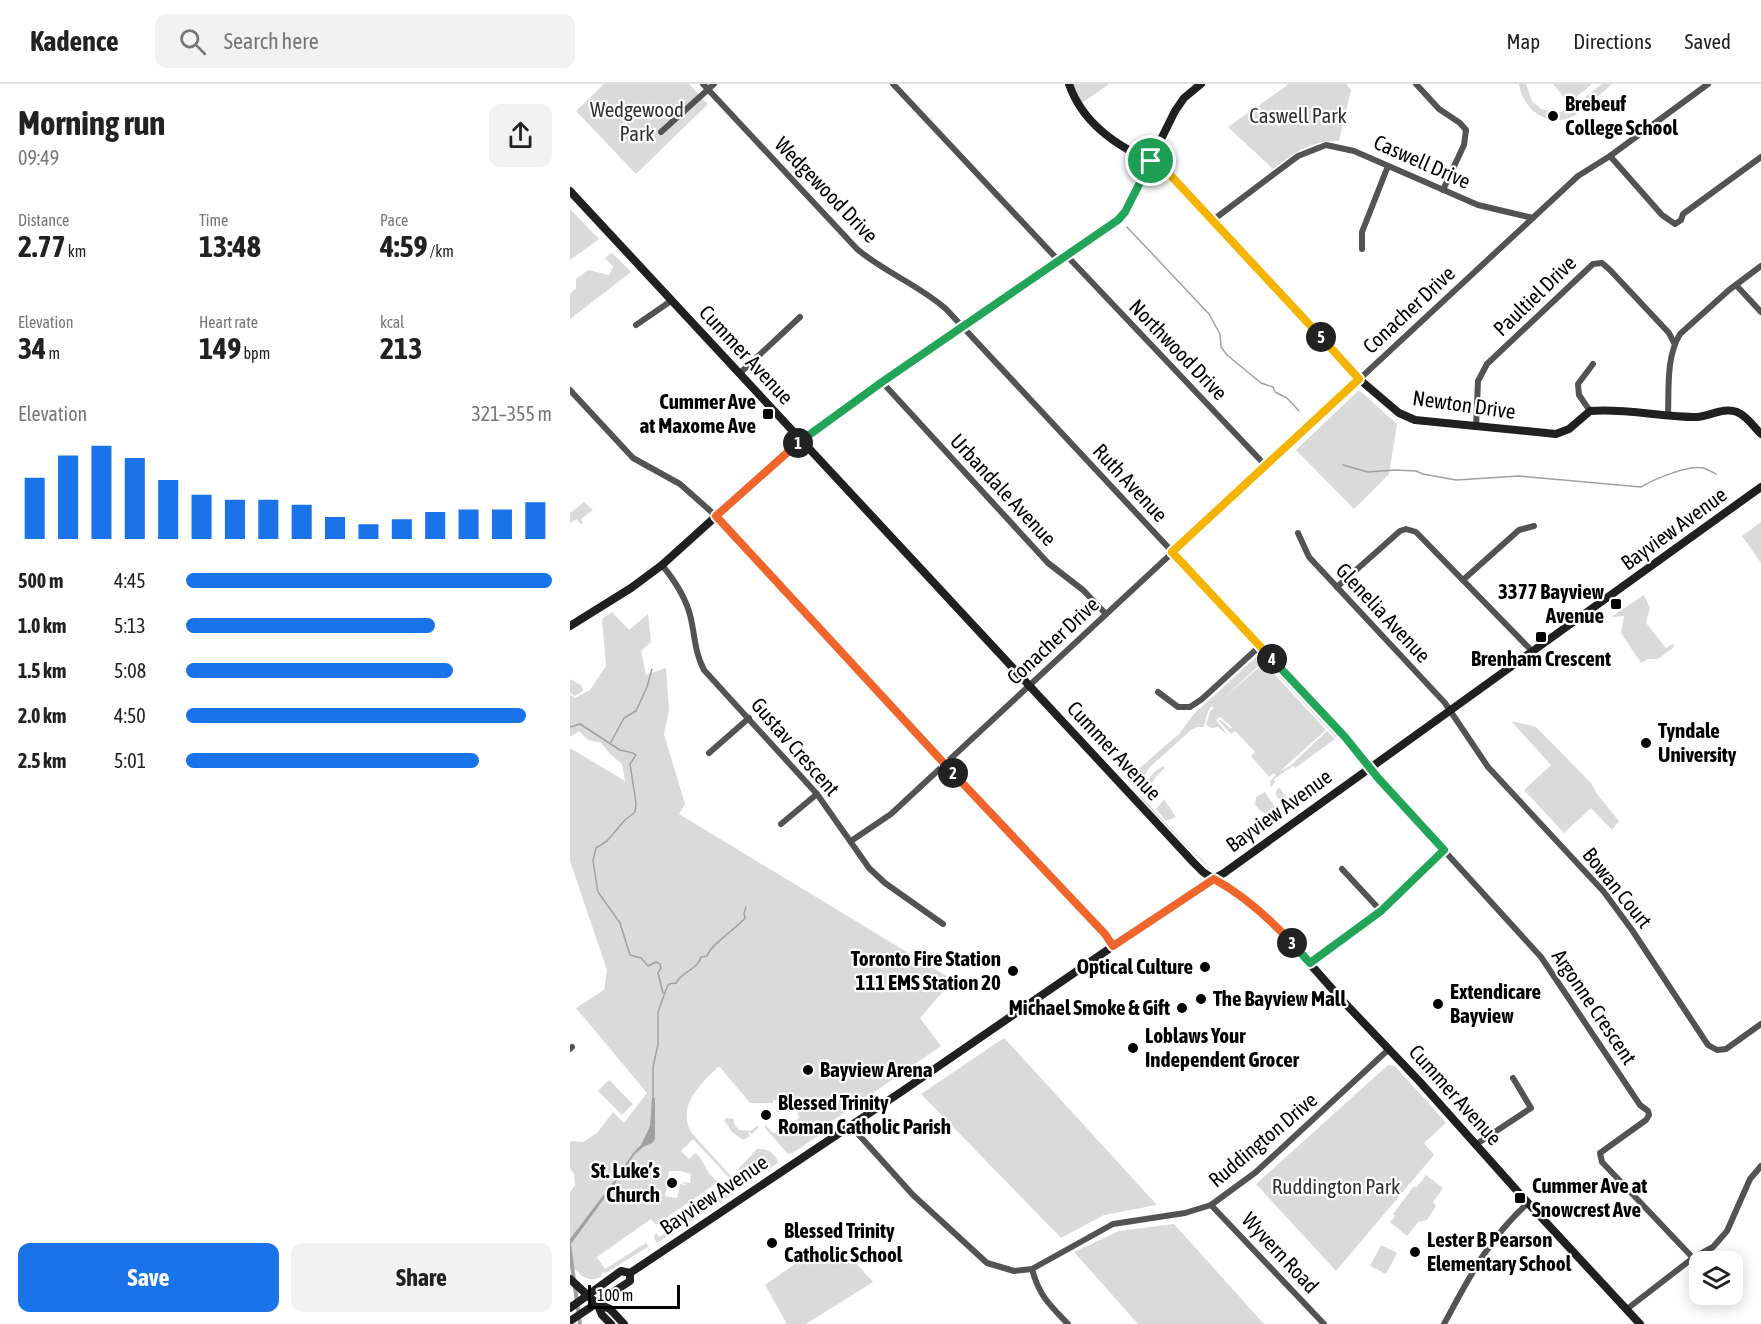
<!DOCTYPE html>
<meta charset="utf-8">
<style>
body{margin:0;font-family:"Asap Condensed",sans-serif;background:#f2f2f2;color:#222;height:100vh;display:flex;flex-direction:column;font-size:22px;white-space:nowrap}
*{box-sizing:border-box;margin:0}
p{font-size:20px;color:#767676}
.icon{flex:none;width:33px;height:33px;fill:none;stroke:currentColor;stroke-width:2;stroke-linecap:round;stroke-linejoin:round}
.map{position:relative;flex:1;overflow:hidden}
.side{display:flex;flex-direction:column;background:#fff;width:570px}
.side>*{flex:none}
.tools{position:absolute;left:1119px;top:1167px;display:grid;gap:12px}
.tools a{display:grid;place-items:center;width:54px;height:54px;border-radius:12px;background:#fff;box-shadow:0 3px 15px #0003;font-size:30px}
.scale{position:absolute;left:18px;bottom:15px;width:92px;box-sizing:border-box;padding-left:6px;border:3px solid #000;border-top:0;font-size:16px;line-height:21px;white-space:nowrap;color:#000;-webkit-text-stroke:4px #fff;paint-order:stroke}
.pin{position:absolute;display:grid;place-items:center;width:51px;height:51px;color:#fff;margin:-26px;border:3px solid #fff;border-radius:50%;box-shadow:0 2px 6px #0007}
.km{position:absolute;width:30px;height:30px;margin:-15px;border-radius:50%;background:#222;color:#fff;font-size:16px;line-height:30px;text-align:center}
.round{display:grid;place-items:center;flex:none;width:63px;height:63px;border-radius:12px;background:#f2f2f2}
.summary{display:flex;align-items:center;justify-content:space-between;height:102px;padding:0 18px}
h1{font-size:33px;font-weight:700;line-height:45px}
.stats{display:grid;grid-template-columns:repeat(3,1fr);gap:9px;height:102px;padding:6px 18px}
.stats div{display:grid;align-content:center}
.stats b{font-size:30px;font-weight:700}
.stats small{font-size:16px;font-weight:400}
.stats p{font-size:16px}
.chart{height:168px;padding:12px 18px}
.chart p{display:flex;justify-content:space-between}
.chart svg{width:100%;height:108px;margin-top:6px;stroke:#1a73e8;stroke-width:6}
.primary-button{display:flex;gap:12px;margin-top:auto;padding:12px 18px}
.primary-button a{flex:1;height:69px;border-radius:12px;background:#1a73e8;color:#fff;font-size:24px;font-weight:700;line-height:69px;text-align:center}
.primary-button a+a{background:#f2f2f2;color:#222}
ul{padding:0 18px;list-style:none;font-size:20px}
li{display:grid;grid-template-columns:96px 72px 1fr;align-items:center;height:45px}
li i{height:15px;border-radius:8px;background:#1a73e8}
header{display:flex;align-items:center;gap:36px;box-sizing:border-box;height:84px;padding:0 30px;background:#fff;border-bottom:2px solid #e0e0e0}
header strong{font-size:28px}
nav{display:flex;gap:33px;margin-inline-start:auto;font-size:21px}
.search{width:420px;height:54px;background:#f2f2f2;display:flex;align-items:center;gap:15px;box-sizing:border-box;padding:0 21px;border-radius:12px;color:#767676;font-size:22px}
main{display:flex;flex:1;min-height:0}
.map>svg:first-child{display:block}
.green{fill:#dadada;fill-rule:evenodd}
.water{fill:#a1a1a1}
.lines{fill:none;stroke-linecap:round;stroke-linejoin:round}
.stream{stroke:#a1a1a1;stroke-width:1.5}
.street{stroke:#535353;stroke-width:6}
.secondary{stroke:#202020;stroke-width:8}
.split-1-casing{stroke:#fff;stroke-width:12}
.split-2-casing{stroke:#fff;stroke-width:12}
.split-3-casing{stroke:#fff;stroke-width:12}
.split-4-casing{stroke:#fff;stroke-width:12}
.split-5-casing{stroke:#fff;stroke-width:12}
.split-6-casing{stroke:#fff;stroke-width:12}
.split-1{stroke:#22a559;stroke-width:8}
.split-2{stroke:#f0652b;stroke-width:8}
.split-3{stroke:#f0652b;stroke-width:8}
.split-4{stroke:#22a559;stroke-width:8}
.split-5{stroke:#f5b400;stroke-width:8}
.split-6{stroke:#f5b400;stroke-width:8}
.poi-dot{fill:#000;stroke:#fff;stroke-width:2}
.labels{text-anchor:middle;stroke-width:4.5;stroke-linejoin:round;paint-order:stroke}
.poi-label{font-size:21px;font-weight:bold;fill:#000;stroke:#fff;text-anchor:start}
.park-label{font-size:21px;fill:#313131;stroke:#fff}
.street-label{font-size:21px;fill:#000;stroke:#fff}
</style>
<header>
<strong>Kadence</strong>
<div class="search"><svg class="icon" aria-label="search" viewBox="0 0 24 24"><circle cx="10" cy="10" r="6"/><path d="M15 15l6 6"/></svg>Search here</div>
<nav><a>Map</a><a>Directions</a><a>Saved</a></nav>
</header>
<main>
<section class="side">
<div class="summary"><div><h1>Morning run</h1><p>09:49</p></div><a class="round"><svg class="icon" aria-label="share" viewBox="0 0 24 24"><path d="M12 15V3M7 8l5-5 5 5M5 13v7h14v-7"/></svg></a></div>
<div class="stats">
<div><p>Distance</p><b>2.77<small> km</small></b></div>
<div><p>Time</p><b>13:48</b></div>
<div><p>Pace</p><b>4:59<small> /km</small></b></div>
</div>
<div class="stats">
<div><p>Elevation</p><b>34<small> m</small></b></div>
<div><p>Heart rate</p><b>149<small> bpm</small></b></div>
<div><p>kcal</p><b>213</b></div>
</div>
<div class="chart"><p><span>Elevation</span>321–355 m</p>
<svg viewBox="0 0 160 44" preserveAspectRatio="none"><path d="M5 44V19M15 44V10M25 44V6M35 44V11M45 44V20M55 44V26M65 44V28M75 44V28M85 44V30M95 44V35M105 44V38M115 44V36M125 44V33M135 44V32M145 44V32M155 44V29"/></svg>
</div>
<ul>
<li><b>500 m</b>4:45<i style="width:100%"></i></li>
<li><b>1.0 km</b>5:13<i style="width:68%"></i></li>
<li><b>1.5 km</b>5:08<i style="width:73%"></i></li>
<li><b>2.0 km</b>4:50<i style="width:93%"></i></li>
<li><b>2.5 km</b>5:01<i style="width:80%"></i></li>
</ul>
<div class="primary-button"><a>Save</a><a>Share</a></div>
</section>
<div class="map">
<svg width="1191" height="1240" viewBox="0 0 1191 1240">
<rect width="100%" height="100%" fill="#fff"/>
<g class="green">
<polygon points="34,0 119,0 138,20 66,90 6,27"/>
<polygon points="503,0 539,0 512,19"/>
<path d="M719 0H776L781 6 769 57C741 56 724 69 703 85L658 43Z"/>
<path d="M949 0H956L962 17 971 25 986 29 998 26 1032 0H1042C1030 10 1018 23 1005 31 979 46 953 26 949 0Z"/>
<polygon points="983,0 1022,0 999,19"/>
<polygon points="0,125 29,155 0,176"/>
<polygon points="42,169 61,188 0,235 0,210 6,204 6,195 18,186 39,191 43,183 35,174"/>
<polygon points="789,306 827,340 819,390 784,425 726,366"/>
<polygon points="14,418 23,426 11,435 13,439 10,440 7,435 0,439 0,429"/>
<polygon points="1191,438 1191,479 1172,452"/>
<polygon points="1074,511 1080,524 1076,539 1096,564 1103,560 1104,563 1088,575 1078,575 1071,579 1051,549 1054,532 1041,533"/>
<path d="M42 528 59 546 78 530 81 558 71 567 76 591 96 584 99 626 94 650 115 720 109 730 383 896 350 934 371 962 252 1044 254 1048 221 1070 217 1069 195 1044V1041L203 1049H213L229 1034C227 1020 220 1017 203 1016V1019H180L149 982C130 1000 107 1022 121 1048L168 1100H165L123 1055 111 1067 119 1075 125 1069C132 1073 132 1078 137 1086 139 1090 145 1095 148 1098L86 1141 81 1135 27 1173 35 1185 76 1159 79 1162 36 1189 33 1188 31 1190 32 1192C18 1201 10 1190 0 1181V1108L5 1101 4 1090 0 1085V1058L2 1057 13 1058 27 1049 43 1028 54 1039 77 1009 6 924 34 906 37 886 0 777V664L55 697 52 680 40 670 31 659 18 656 9 647 0 653V611L5 614 20 606 36 582 32 535ZM99 1087H110L121 1090 120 1099 112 1098 118 1102 110 1100 107 1114 95 1112Z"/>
<polygon points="692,571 767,652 767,655 690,572"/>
<polygon points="686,573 693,578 648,619 694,579 756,646 710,687 720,682 757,647 765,655 725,684 723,682 704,695 705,698 701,703 700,697 706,691 704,689 699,693 681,672 685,668 665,647 661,650 649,637 650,635 661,645 662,643 650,633 646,636 659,652 648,643 641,644 636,641 640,627 644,624 642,622 638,627 634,643 627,643 621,646 579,684 571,698 564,702 557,695 609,650 623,631"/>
<polygon points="0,595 11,601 13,607 5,612 0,609"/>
<polygon points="941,637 966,643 1021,699 1027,710 1049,737 1042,746 1021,724 994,749 954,706 981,681"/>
<path d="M593 682 595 684C584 693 577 703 583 714L579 717 570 708 584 688Z"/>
<polygon points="709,703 723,723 718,725 713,722 705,709"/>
<polygon points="695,708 708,728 709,732 692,728 685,721 686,713"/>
<polygon points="570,711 616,761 637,780 636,781 611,757 572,716"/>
<polygon points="594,715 606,733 596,737 586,725"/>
<polygon points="698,734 704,736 684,750 682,745 683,739 690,735"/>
<polygon points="434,954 437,957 587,1121 534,1131 491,1154 351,1010"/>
<polygon points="818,981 825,982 876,1039 854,1059 864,1071 766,1187 686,1100"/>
<polygon points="39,996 63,1020 52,1031 28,1007"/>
<polygon points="156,1034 164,1035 164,1040 169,1046 181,1047 188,1041 188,1044 182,1050 178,1048 180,1052 173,1056 162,1048 154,1036"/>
<path d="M187 1065C196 1064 206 1069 208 1079L177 1099 170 1091 169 1084Z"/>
<polygon points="856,1091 873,1104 863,1118 866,1122 857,1136 848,1138 837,1152 820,1138 825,1132 823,1130 844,1102 846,1104"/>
<polygon points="160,1104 163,1110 87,1159 84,1154 86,1149 89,1153"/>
<polygon points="604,1140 694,1240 568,1240 504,1168 549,1147"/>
<polygon points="811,1161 827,1169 816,1190 800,1182"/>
<polygon points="245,1166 259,1179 276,1168 303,1198 236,1240 217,1240 195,1201"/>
</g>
<polygon class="water" points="82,1014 85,1014 85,1055 82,1059 73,1063 64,1071 52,1090 1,1160 12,1240 8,1240 0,1182 0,1155 48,1092 63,1069 71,1061 80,1042"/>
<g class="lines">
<g class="stream">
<polyline points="557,143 639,230 650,250 651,263 657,271 691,299 703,303 705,308 717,314 729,327"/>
<path d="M773 381 798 388 825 386 846 387 853 390 886 396 949 392 1071 403C1084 395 1118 381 1133 384 1137 385 1142 388 1146 390"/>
<polyline points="0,643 10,640 50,666 63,669 66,671 60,680 66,719 65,728 55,736 37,757 26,764 23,777 28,808 50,839 60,871 71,874 78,882 86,878 90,880 91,884 88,889 93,909"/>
<polyline points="41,658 54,634 66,627 77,603 82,585"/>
<path d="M83 1014V983L88 960V928L97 903 99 900 106 899C113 887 128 885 131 873L137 872C141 860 166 845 175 834L174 829 176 823"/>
</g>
<g class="street">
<path d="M133 0 287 165C314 188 349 201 376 225L775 653 808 694 971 873 1070 1021 1078 1027 1079 1031 1076 1036 1030 1069 1032 1078 1123 1174"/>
<polyline points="323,0 489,177"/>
<polyline points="846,0 869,25 890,39 896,46 894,61 873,106"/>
<polyline points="91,48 144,0"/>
<polyline points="1040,72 1092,131 1105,140 1111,136 1113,130 1191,73"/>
<polyline points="643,136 728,72 756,61 784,67 908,121 963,134"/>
<polyline points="792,165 792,148 818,82"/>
<polyline points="497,172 696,382"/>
<polyline points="1166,201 1191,228"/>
<polyline points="66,241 101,217"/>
<polyline points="169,290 230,233"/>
<polyline points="312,298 478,479 513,506 536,530"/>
<polyline points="0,306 63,374 110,400 146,432 374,680 535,850 543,862"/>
<polyline points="1020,327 1009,311 1008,300 1023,280"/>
<path d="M1098 331C1099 305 1096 273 1110 250L1159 206 1191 182"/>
<polyline points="906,343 908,297 917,280 1023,180 1032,179 1040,186 1099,249 1104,259"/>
<polyline points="728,449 739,473 875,619 918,683 1034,808 1062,846 1138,961 1147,966 1156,965 1191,940"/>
<path d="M92 481C105 497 117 515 121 535 125 553 125 569 134 586L247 710 299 784 315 799 373 840"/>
<polyline points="893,496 949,446 964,442"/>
<polyline points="767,503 830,447 836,445 846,448 962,567"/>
<polyline points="588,608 608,623 620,623 632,615 690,562"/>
<polyline points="139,669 179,634"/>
<polyline points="211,740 247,710"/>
<polyline points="281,757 321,730 1008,92 1040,72 1138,0"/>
<polyline points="772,785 811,827"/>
<polyline points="740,879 811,827 874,766"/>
<polyline points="0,965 2,963"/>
<polyline points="280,1041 343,1111 417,1179 444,1187 462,1185 543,1140 615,1129 641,1121 686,1088 819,965"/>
<polyline points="905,1061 961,1024 943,994"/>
<polyline points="641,1121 754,1240"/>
<path d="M462 1185C469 1212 480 1221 498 1240"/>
<polyline points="1057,1225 1123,1174 1143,1163 1157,1147 1180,1095 1191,1082"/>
<path d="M874 1240C899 1194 918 1155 958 1119"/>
</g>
<g class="secondary">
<path d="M499 0C513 41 552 66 591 81L789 295 829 329 845 336 986 350 999 345 1020 327C1055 324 1091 333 1127 333 1140 332 1154 323 1167 328 1177 332 1184 343 1191 350"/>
<polyline points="0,107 624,779 633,788 670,812 719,856 771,915 850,998 958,1119 1070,1240"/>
<polyline points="0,542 61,504 92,481 225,361 312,298 548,136 555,128 605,27 614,14 631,0"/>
<polyline points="0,1195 26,1219 40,1225 54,1240"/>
<polyline points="27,1219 32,1231 41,1240"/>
<polyline points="0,1224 51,1187 60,1189 331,1008 632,801 654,789 1191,403"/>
<polyline points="0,1237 60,1197 60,1189"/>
</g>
</g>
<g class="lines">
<defs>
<polyline id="split-1" points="228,359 312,298 548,136 555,128 581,77"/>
<polyline id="split-2" points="228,359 146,432 383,689"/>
<path id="split-3" d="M383 689 535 850 543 862 644 795C673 811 700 835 722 859"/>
<polyline id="split-4" points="702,575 775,653 808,694 874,766 811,827 740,879 722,859"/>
<polyline id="split-5" points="702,575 602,468 789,295 751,253"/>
<polyline id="split-6" points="581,77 591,81 751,253"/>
</defs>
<use href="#split-1" class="split-1-casing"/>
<use href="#split-2" class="split-2-casing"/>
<use href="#split-3" class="split-3-casing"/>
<use href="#split-4" class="split-4-casing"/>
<use href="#split-5" class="split-5-casing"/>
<use href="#split-6" class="split-6-casing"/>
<use href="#split-1" class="split-1"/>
<use href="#split-2" class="split-2"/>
<use href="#split-3" class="split-3"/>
<use href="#split-4" class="split-4"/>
<use href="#split-5" class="split-5"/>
<use href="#split-6" class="split-6"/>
</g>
<g class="poi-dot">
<circle cx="983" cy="32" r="6"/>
<rect x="192" y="324" width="12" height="12" rx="3"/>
<rect x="1040" y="514" width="12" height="12" rx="3"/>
<rect x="965" y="547" width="12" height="12" rx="3"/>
<circle cx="1076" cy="659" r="6"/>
<circle cx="635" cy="883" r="6"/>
<circle cx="443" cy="887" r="6"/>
<circle cx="631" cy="915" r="6"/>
<circle cx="868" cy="920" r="6"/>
<circle cx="612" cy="924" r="6"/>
<circle cx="563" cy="964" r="6"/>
<circle cx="238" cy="986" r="6"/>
<circle cx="196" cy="1031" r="6"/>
<circle cx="102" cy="1099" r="6"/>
<rect x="944" y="1108" width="12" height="12" rx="3"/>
<circle cx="202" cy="1159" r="6"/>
<circle cx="845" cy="1168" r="6"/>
</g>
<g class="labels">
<g class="poi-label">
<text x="995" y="27">Brebeuf<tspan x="995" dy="24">College School</tspan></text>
<text x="186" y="325" text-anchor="end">Cummer Ave<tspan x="186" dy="24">at Maxome Ave</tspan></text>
<text x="1034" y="515" text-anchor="end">3377 Bayview<tspan x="1034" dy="24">Avenue</tspan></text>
<text x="971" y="582" text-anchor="middle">Brenham Crescent</text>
<text x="1088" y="654">Tyndale<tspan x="1088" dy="24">University</tspan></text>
<text x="431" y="882" text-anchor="end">Toronto Fire Station<tspan x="431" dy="24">111 EMS Station 20</tspan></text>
<text x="623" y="890" text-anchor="end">Optical Culture</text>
<text x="880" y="915">Extendicare<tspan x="880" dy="24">Bayview</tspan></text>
<text x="643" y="922">The Bayview Mall</text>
<text x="600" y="931" text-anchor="end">Michael Smoke &amp; Gift</text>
<text x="575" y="959">Loblaws Your<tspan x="575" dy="24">Independent Grocer</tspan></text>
<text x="250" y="993">Bayview Arena</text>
<text x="208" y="1026">Blessed Trinity<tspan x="208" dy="24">Roman Catholic Parish</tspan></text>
<text x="90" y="1094" text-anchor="end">St. Luke’s<tspan x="90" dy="24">Church</tspan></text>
<text x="962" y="1109">Cummer Ave at<tspan x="962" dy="24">Snowcrest Ave</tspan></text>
<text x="214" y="1154">Blessed Trinity<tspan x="214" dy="24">Catholic School</tspan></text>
<text x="857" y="1163">Lester B Pearson<tspan x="857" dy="24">Elementary School</tspan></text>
</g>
<g class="park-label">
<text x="67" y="33">Wedgewood<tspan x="67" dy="24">Park</tspan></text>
<text x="728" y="39">Caswell Park</text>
<text x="766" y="1110">Ruddington Park</text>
</g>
<g class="street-label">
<text transform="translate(852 78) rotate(24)" y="7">Caswell Drive</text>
<text transform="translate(256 106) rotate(46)" y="7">Wedgewood Drive</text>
<text transform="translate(965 212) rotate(-44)" y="7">Paultiel Drive</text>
<text transform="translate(839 226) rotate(-43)" y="7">Conacher Drive</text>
<text transform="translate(608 266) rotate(46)" y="7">Northwood Drive</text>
<text transform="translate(176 271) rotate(47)" y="7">Cummer Avenue</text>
<text transform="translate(894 321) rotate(8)" y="7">Newton Drive</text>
<text transform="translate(560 399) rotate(47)" y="7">Ruth Avenue</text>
<text transform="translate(433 406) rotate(47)" y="7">Urbandale Avenue</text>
<text transform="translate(1104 445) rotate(-36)" y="7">Bayview Avenue</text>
<text transform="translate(813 529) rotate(47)" y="7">Glenelia Avenue</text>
<text transform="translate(483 557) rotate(-43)" y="7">Conacher Drive</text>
<text transform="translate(225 663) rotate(49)" y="7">Gustav Crescent</text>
<text transform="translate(544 667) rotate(47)" y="7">Cummer Avenue</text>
<text transform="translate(709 727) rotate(-36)" y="7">Bayview Avenue</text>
<text transform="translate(1047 804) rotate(51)" y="7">Bowan Court</text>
<text transform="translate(1024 923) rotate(56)" y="7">Argonne Crescent</text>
<text transform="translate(885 1011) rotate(48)" y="7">Cummer Avenue</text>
<text transform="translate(693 1056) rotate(-40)" y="7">Ruddington Drive</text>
<text transform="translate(144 1111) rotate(-34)" y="7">Bayview Avenue</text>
<text transform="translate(710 1169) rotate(47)" y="7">Wyvern Road</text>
</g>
</g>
</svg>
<div class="tools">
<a><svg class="icon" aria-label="layers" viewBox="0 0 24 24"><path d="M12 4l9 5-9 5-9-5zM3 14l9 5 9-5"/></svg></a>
</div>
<div class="scale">100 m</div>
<div class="pin" style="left:581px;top:77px;background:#1e9e55"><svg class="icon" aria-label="arrive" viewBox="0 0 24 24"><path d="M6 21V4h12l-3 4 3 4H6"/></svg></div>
<b class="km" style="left:228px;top:359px">1</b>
<b class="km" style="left:383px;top:689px">2</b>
<b class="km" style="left:722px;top:859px">3</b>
<b class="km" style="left:702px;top:575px">4</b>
<b class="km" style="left:751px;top:253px">5</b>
</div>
</main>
